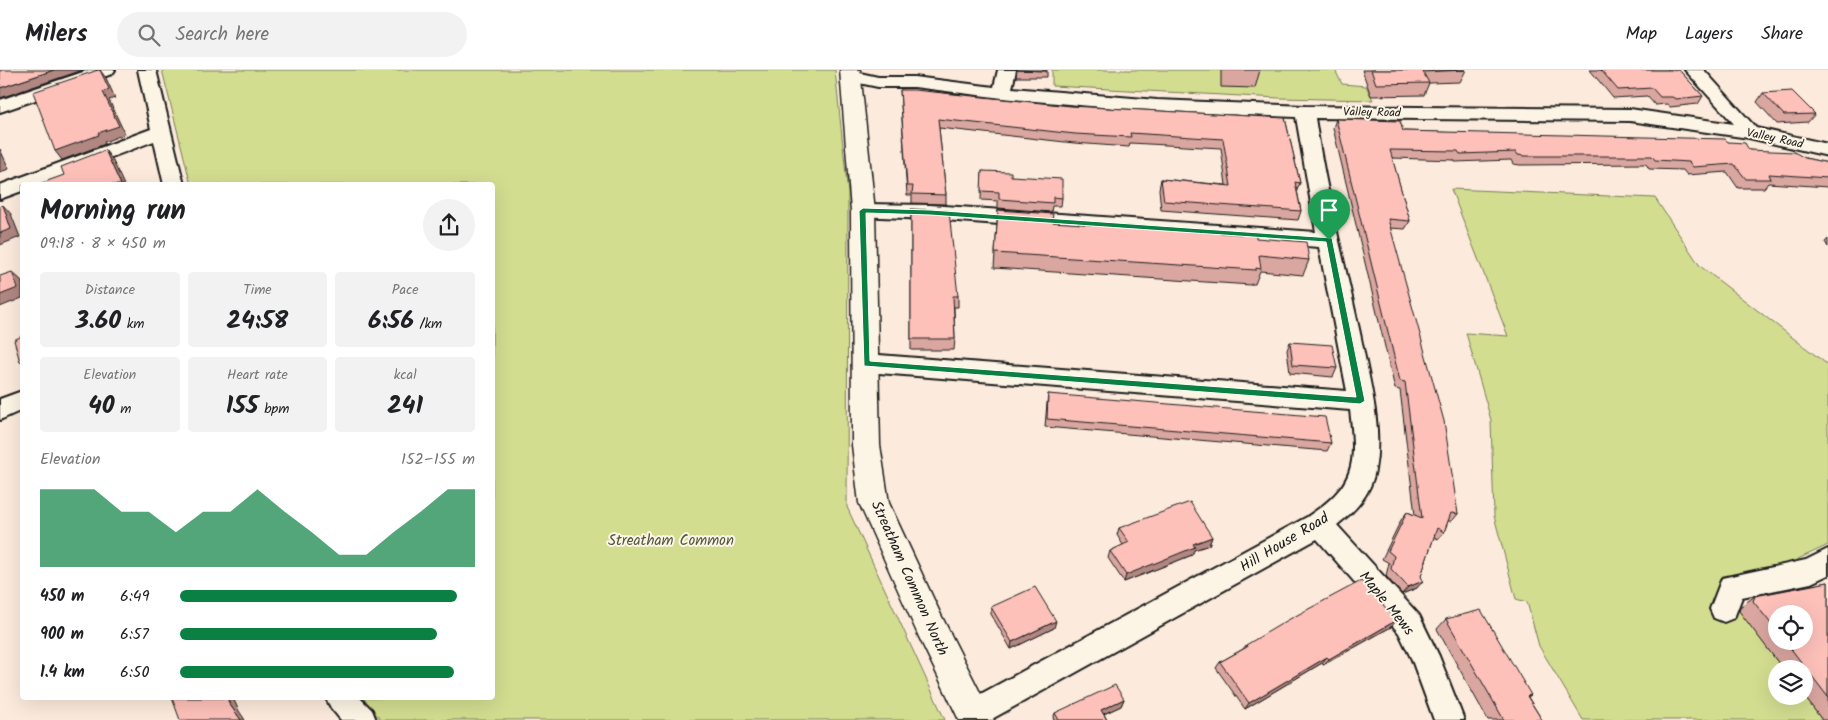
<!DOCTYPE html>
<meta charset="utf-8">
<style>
body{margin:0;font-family:Kalam,sans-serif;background:#f2f2f2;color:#202124;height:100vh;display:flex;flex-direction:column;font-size:19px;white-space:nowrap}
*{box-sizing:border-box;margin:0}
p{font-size:16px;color:#757577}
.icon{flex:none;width:28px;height:28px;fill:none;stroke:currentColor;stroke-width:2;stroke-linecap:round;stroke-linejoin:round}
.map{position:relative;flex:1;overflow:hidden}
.details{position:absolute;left:20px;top:112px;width:475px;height:518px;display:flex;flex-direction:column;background:#fff;border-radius:5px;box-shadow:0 5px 20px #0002}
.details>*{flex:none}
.controls{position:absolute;left:1768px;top:535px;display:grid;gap:10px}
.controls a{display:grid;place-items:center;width:45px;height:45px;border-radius:50%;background:#fff;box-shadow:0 5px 20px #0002;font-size:25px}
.pin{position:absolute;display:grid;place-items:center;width:42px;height:42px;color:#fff;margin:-51px -21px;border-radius:50% 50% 50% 0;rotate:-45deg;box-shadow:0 0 5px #0007}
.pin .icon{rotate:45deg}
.round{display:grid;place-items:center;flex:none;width:52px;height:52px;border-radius:26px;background:#f2f2f2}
.summary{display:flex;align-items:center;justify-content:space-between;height:85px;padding:0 20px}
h1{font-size:28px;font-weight:700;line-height:38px}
.metrics{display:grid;grid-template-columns:repeat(3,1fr);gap:8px;height:85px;padding:5px 20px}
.metrics div{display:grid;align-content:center;border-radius:5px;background:#f2f2f2;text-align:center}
.metrics b{font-size:25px;font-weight:700}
.metrics small{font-size:14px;font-weight:400}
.metrics p{font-size:14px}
.chart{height:140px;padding:10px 20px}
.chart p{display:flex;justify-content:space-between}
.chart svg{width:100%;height:90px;margin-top:5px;fill:#0b8043;opacity:.7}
ul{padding:0 20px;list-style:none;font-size:16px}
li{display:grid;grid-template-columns:80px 60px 1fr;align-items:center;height:38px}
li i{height:12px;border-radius:6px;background:#0b8043}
header{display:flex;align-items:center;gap:30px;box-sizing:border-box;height:70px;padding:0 25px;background:#fff;border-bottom:1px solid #e0e0e0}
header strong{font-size:24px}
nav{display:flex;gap:28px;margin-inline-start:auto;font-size:18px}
.search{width:350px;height:45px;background:#f2f2f2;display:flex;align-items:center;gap:12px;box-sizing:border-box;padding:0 18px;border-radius:28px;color:#757577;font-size:19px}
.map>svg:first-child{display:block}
.green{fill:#d2dd90;stroke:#777c56}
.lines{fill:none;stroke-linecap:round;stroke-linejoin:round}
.minor-casing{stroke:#1c1c1c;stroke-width:4}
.major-casing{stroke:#1c1c1c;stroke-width:3}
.minor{fill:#fcf5e5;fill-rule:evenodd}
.major{fill:#fcf5e5;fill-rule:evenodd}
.wall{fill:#daa6a0;stroke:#1c1c1c;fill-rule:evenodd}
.shaded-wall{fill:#b18782;stroke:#1c1c1c}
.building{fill:#fdc1ba;stroke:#1c1c1c}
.route{fill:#0b8043;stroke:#fff;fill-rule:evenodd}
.labels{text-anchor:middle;stroke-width:4;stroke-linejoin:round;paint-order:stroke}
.far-street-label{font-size:12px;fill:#1c1c1c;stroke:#fcf5e5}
.park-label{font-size:15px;fill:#53563f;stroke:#fcf5e5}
.street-label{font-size:15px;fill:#1c1c1c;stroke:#fcf5e5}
</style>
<header>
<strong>Milers</strong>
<div class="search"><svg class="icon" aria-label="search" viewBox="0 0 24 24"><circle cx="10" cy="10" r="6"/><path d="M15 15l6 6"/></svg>Search here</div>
<nav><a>Map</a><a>Layers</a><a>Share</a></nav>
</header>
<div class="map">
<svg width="1828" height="650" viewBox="0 0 1828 650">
<rect width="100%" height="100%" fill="#fcebdc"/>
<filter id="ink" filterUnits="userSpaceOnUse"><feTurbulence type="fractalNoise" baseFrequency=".02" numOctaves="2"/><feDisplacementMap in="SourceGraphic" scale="10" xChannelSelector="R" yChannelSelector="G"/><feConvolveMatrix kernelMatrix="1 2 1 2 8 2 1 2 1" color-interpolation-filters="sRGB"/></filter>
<g filter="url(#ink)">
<g class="green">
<polygon points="162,0 835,0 848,124 847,437 945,650 381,650 362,628 492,628 492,115 191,115"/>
<polygon points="1052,0 1335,0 1342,14 1366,16 1373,30 1279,28 1052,16"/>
<polygon points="1451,119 1655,128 1700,196 1828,295 1828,475 1796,490 1783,499 1721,516 1783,599 1776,599 1776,626 1804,626 1822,650 1583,650 1539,576 1527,532 1516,529 1494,446 1491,350 1466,263 1508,266"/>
</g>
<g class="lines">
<defs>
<g id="minor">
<polygon points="89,0 115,0 112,4 0,42 0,30"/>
<polygon points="138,0 156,0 184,115 164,115 154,71 38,115 22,115 22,121 0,129 0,115 151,59"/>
<path d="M998 0H1016L1012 18 1157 30 1305 36 1630 39 1734 54 1685 0H1704L1756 58 1828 74V86L1749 68 1630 51 1315 48C1326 122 1345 194 1361 268 1369 310 1383 357 1375 400 1371 424 1356 440 1337 455L1419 545 1439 586 1464 650H1434L1412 590 1399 563 1317 469 990 650H962L959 643 964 633 1307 447C1355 415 1357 396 1350 340L866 302 858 299 854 293 858 287 866 284 1347 321 1319 177 930 149 856 146 853 141 856 136 863 134 930 135 1316 162 1296 47 1157 42 1002 28 914 17H878L845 10 842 6 845 2 851 1 878 7H914L994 17Z"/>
<polygon points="22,321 22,340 0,350 0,329"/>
<polygon points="1828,479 1828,505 1811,513 1742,527 1734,548 1724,552 1714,548 1710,539 1722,508 1806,490"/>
<polygon points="326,628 360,628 372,640 376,650 341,650 331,638"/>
</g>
<polygon id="major" points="840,0 860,0 875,141 880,375 889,433 941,545 994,650 959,650 919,567 859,433 852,375 851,141"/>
</defs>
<use href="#minor" class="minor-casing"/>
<use href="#major" class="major-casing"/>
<use href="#minor" class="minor"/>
<use href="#major" class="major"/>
</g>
<g class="wall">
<polygon points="1017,0 1047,1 1047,7 1016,7"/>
<polygon points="1221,0 1260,0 1255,18 1221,17"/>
<polygon points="1362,0 1466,0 1460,12 1429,13 1424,25 1371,26"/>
<polygon points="1590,0 1679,0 1703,26 1698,34 1670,37 1667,34 1655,35 1647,26 1613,28"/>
<polygon points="900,20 1071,36 1285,48 1300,113 1297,120 1301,141 1298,150 1161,140 1159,119 1161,109 1226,115 1221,78 1130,73 1129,77 1074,73 939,58 946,125 946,134 912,133 912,125 907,125"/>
<polygon points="1763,23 1815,44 1808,52 1777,54 1757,32"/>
<polygon points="1336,49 1403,61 1728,72 1749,80 1805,88 1828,93 1828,117 1768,113 1764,118 1738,118 1727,102 1687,105 1683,100 1649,99 1646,94 1520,95 1513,94 1511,90 1455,92 1454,90 1392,88 1410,151 1405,159 1390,158 1458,444 1452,451 1448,451 1444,462 1438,469 1434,467 1417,518 1402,524 1386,506 1389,493 1382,489 1401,450 1407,442 1415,445 1400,320 1395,319 1333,58"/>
<polygon points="982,101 1011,106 1062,128 1061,136 1052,136 1051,142 998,138 998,131 981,130"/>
<polygon points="911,139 958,226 958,237 954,237 955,269 954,280 911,280"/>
<polygon points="998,140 1052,152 1256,168 1309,190 1303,205 1260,201 1255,214 1251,214 1251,215 994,198"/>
<polygon points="1828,169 1828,177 1825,172"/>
<polygon points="1290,272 1337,298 1333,307 1290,303 1287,280"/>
<polygon points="1048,324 1331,373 1327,381 1045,357 1047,333"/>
<polygon points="1119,458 1212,467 1209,475 1194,480 1192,485 1124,512 1108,488 1110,481 1123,475 1117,465"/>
<path d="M1828 512V650H1822L1804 626V599H1783L1739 541 1741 536 1755 526ZM1776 544 1804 571H1776Z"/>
<polygon points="991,537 1054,558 1011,579 991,544"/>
<polygon points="1446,549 1531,625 1528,627 1542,650 1488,650 1437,559"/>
<polygon points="1391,557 1323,595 1322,593 1245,639 1216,598 1220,592 1243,579 1246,575"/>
<polygon points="1124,629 1121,636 1104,644 1107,650 1054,650 1053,649 1055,643"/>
</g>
<g class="shaded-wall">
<polygon points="54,0 83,0 0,28 0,18"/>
<polygon points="100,0 106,8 115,28 109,30 125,64 104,72 105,74 62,90 55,81 98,63"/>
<polygon points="0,79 9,99 0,102"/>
<polygon points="105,80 112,89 124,115 121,115"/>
<polygon points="3,135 11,144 20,167 0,175 0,163"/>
<polygon points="12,202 21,210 22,215 22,228 0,237 0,225"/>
<polygon points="1212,467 1209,475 1194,480 1192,485 1124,512 1126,505 1193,474"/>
<polygon points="1423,511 1417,518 1402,524 1408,517"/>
<polygon points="1397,550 1391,557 1323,595 1329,589"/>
<polygon points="1056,551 1054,558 1011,579 1012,572"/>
<polygon points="1327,587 1322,593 1245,639 1249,633"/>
<polygon points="227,628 233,628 239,641 245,650 241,650 230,635"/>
<polygon points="1124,629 1121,636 1099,646 1101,640"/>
</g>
<g class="building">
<polygon points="0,0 54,0 0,18"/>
<polygon points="98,0 100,0 109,19 103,22 119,56 98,63 99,65 55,81 33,22"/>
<polygon points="1017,0 1047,0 1047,1"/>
<polygon points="1371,0 1466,0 1423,2 1429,13 1376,14"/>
<polygon points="1601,0 1679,0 1703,26 1676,29 1672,27 1660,27 1652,18 1618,20"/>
<polygon points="900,20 914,20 1071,36 1285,48 1300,113 1295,112 1301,141 1164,131 1161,109 1231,116 1223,69 1130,63 1131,67 1075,64 938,49 946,125 912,124 913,116 907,116"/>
<polygon points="1792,21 1815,44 1784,45 1763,23"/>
<polygon points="1336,49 1400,51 1403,61 1725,69 1728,72 1745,73 1749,80 1794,82 1805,88 1828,93 1828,108 1769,104 1771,109 1746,109 1734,94 1693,97 1689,92 1655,90 1652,86 1525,86 1518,85 1516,82 1460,84 1458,81 1390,80 1410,151 1388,149 1444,351 1458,444 1451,443 1444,462 1437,458 1421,506 1423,511 1408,517 1391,499 1394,486 1388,481 1407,442 1422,448 1405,312 1400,311"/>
<polygon points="105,80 121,115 40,115 39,114 64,105 61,97"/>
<polygon points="982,101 1011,102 1011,106 1062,109 1062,128 1053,127 1053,133 999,129 999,122 981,121"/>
<polygon points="3,135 11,159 0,163 0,136"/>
<polygon points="911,139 949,141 958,226 953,226 955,269 911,269"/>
<polygon points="998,140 1053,144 1052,152 1256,165 1256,168 1306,172 1309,190 1259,185 1261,199 1256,198 1256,200 995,183"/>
<polygon points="12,202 18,218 0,225 0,206"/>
<polygon points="22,266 22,291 20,292 14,270"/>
<polygon points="1290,272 1332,275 1337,298 1293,295"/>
<polygon points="1048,324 1325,347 1331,373 1047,349"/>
<polygon points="1190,432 1212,467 1193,474 1195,477 1126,505 1110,481 1129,472 1119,458"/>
<polygon points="1361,511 1397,550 1329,589 1327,587 1249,633 1220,592 1247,577 1246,575 1288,550"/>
<polygon points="1828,512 1828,627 1785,571 1804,571 1804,544 1776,544 1776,560 1753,531 1755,526"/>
<polygon points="1035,517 1056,551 1012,572 991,537"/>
<polygon points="1481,540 1531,625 1527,626 1542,650 1504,650 1446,549"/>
<polygon points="1115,615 1124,629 1101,640 1107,650 1059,650 1055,643"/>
<polygon points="172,628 227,628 230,635 241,650 180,650"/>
</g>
</g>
<path class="route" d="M863 138 930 140 1332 168 1365 331 1360 334 864 296 859 141ZM866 143 930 145 1326 172 1356 327 870 291Z"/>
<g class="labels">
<g class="far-street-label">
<text transform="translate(1372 42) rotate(1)" y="4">Valley Road</text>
<text transform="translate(1775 68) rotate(12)" y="4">Valley Road</text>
</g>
<g class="park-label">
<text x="671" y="475">Streatham Common</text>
</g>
<g class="street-label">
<text transform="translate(1284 472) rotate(-31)" y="5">Hill House Road</text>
<text transform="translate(910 508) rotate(66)" y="5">Streatham Common North</text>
<text transform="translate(1387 533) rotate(51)" y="5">Maple Mews</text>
</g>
</g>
</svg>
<div class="controls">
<a><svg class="icon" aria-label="locate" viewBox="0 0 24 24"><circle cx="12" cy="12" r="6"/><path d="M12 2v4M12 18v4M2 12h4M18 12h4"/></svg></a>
<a><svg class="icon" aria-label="layers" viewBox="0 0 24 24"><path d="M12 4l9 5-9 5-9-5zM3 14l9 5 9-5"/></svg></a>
</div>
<div class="pin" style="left:1329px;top:170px;background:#1e9e55"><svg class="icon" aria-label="arrive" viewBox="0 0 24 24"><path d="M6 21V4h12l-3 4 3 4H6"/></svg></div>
<section class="details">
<div class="summary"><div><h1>Morning run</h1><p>09:18 · 8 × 450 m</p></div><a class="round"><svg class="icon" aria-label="share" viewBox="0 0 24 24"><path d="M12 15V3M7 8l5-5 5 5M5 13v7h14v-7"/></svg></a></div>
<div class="metrics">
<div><p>Distance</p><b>3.60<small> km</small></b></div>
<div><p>Time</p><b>24:58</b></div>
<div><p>Pace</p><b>6:56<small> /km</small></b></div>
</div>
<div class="metrics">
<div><p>Elevation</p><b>40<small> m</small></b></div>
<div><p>Heart rate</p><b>155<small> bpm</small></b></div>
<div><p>kcal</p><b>241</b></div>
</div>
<div class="chart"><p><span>Elevation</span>152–155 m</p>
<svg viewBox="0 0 160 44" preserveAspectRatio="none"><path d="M0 44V6L10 6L20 6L30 17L40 17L50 27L60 17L70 17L80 6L90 17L100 27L110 38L120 38L130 27L140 17L150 6L160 6V44z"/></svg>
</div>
<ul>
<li><b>450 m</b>6:49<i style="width:94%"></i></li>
<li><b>900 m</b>6:57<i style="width:87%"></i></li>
<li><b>1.4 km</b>6:50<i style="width:93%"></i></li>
</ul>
</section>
</div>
